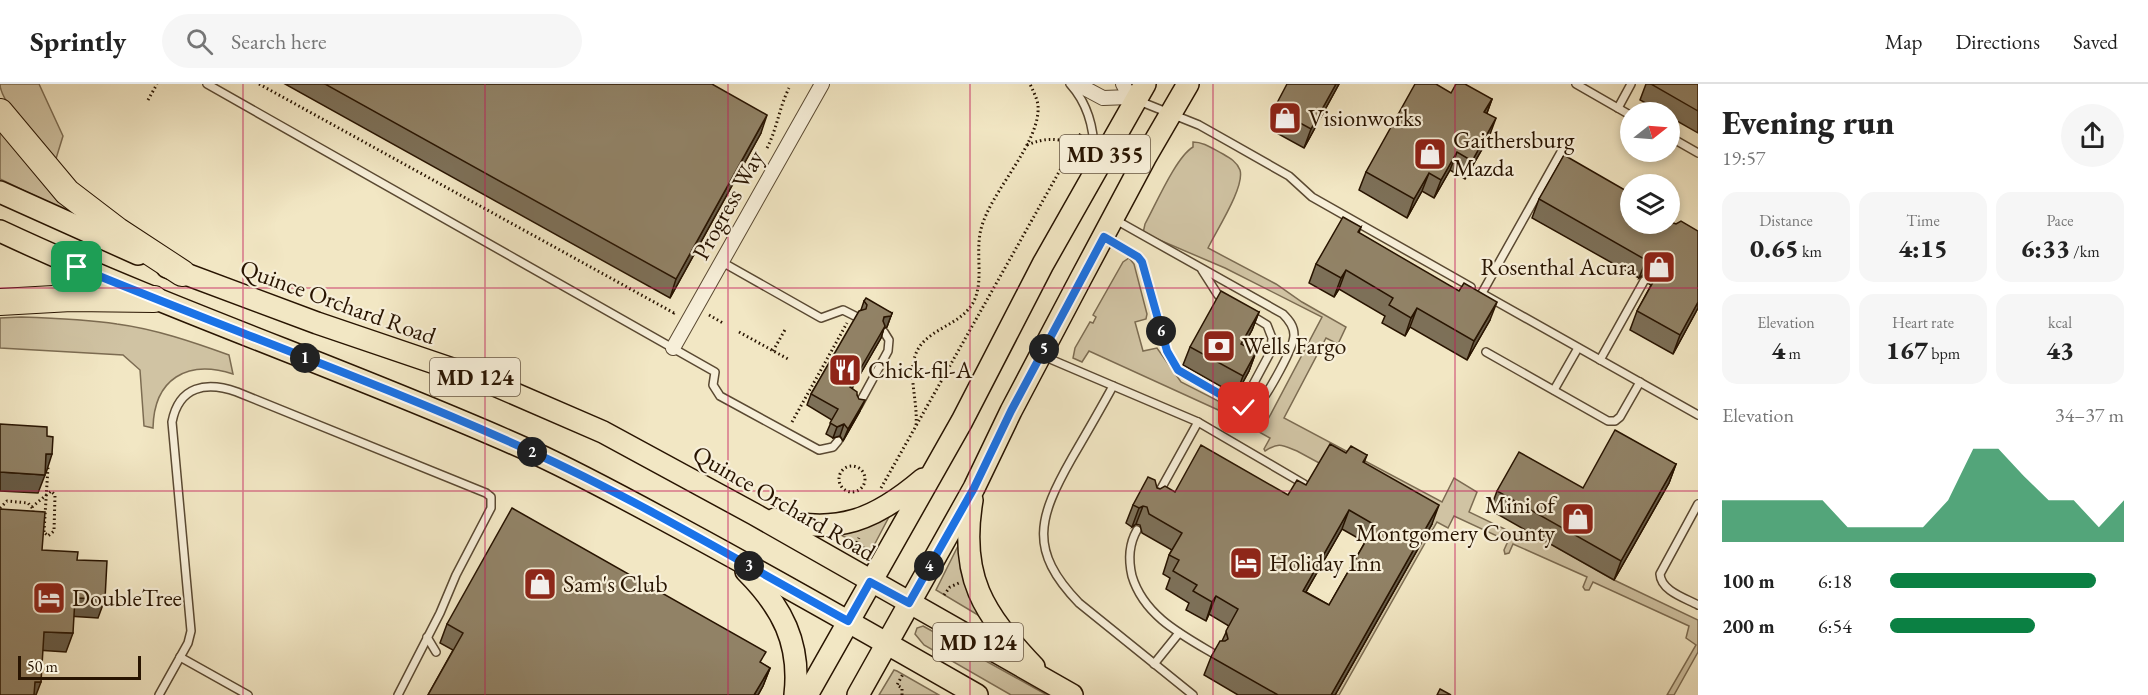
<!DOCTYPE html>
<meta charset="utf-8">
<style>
body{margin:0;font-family:"EB Garamond",serif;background:#f6f6f6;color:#222;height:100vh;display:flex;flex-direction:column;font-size:22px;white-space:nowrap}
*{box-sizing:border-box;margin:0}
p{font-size:20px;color:#767676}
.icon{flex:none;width:33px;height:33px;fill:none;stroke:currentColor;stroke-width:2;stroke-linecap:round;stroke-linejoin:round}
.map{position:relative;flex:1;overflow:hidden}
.side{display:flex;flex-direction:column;background:#fff;width:450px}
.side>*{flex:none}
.needle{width:39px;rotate:73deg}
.fabs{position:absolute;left:1620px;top:18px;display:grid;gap:12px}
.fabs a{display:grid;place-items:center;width:60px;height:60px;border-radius:50%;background:#fff;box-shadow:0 3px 9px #0003;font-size:30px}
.scale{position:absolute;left:18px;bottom:15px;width:123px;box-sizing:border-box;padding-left:6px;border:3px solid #281401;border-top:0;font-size:16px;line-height:21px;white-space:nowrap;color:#281401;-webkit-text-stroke:4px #f7efd9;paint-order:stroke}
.pin{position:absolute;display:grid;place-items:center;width:51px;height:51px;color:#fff;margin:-26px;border-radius:12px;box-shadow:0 3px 9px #0006}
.km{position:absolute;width:30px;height:30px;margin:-15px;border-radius:50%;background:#222;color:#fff;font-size:16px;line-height:30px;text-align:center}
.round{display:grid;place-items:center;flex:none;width:63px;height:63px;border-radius:32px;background:#f6f6f6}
.summary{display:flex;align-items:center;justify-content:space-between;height:102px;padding:0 24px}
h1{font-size:33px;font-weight:800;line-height:45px}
.stats{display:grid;grid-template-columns:repeat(3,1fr);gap:9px;height:102px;padding:6px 24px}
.stats div{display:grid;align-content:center;border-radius:15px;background:#f6f6f6;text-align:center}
.stats b{font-size:26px;font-weight:800}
.stats small{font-size:16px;font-weight:400}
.stats p{font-size:16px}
.chart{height:168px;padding:12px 24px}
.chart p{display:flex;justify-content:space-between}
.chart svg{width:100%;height:108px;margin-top:6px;fill:#0b8043;opacity:.7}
ul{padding:0 24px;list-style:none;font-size:20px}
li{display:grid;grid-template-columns:96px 72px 1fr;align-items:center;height:45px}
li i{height:15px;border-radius:8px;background:#0b8043}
header{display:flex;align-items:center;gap:36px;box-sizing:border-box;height:84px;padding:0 30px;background:#fff;border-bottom:2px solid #e0e0e0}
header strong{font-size:28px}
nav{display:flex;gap:33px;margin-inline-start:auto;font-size:21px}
.search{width:420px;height:54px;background:#f6f6f6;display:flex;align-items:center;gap:15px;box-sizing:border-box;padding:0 21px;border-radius:33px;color:#767676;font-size:22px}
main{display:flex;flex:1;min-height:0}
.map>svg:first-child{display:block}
.green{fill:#d0c3a3;stroke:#7c6c52;stroke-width:1.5}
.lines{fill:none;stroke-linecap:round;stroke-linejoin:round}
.lane-casing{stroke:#5a4932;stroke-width:10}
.street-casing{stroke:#5a4932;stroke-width:16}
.primary-casing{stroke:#281401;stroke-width:24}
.highway-casing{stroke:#281401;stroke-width:28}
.path{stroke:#281401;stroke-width:3;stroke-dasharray:1.5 3;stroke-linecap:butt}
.lane{stroke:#f7efd9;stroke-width:7}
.street{stroke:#f7efd9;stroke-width:14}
.primary{stroke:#f2e7c4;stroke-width:21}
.highway{stroke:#f2e7c4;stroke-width:26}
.wall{fill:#7d7058;stroke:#281401;stroke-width:1.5;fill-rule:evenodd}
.shaded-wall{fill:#665b47;stroke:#281401;stroke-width:1.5}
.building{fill:#918266;stroke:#281401;stroke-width:1.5;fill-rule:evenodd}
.route-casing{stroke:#fff;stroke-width:12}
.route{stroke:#1a73e8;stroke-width:8}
.grid{fill:none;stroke:#c2185b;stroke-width:1.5;stroke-opacity:0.55}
.labels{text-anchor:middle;stroke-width:4.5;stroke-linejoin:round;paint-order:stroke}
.shield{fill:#f7efd9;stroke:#665642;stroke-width:1.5}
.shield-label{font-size:22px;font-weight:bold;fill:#281401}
.poi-label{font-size:24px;fill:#281401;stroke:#f7efd9;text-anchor:start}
.street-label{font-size:24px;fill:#281401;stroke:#f7efd9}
</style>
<header>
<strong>Sprintly</strong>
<div class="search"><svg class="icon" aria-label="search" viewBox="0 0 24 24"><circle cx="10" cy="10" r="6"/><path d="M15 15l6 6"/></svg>Search here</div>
<nav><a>Map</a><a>Directions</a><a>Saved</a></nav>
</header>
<main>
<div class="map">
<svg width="1698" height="611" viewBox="0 0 1698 611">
<rect width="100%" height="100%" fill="#f2e7c4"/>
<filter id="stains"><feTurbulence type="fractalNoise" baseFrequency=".00333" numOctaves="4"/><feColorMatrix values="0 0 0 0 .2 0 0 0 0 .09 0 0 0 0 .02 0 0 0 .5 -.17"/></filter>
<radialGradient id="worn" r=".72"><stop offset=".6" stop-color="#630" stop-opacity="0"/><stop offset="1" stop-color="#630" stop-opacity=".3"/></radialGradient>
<g class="green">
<path d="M0 0H39L63 52 55 78C42 62 0 19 0 0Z"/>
<polygon points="0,43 89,138 0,95"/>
<path d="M1193 58C1204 58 1213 65 1223 70 1230 74 1237 78 1240 86 1245 103 1216 147 1208 164L1276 200 1302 218 1346 243 1338 260 1326 254 1284 334 1442 418 1454 394 1477 408 1469 428 1519 452 1524 445 1614 496 1698 536V568L1674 611H1667L1696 561 1686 554 1689 542 1593 498 1589 506H1585L1583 503 1587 493 1513 460 1509 469 1505 470 1504 466 1508 457 1454 432 1448 444 1437 438 1339 611H1335L1432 440 1297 367C1282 361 1279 358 1265 367L1264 365 1270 354 1227 330 1089 267 1082 278 1073 274 1075 264 1090 238 1093 239 1096 233 1093 231 1123 178 1129 174 1134 180 1147 230 1146 235 1135 238 1143 267 1157 264 1181 298 1265 341 1322 233 1225 184 1143 149 1145 140C1156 120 1176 73 1193 63Z"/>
<path d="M21 233C53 234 85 235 117 240 155 245 193 258 229 271L233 290C187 275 154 295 153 344L144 342 140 286 123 271 0 264V234Z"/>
<polygon points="890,431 871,467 841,451 841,449"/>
<polygon points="959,460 983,534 936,506"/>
<polygon points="923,542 1047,611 1011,611 924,561 915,550 917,544"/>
<polygon points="894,586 897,587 939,611 879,611"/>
</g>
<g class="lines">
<defs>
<g id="lane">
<polyline points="207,0 715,288 713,301 720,312 819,366 833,363 838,357"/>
<path d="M1070 0C1089 21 1095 47 1094 75"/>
<polyline points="1576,0 1630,31"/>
<polyline points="1139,17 1199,41 1231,59 1289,92 1312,113 1471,203"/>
<polyline points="1618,24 1631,0"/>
<polyline points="1670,53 1698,69"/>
<path d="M1106 154 1138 173 1142 178 1167 267 1178 286 1241 323 1253 324 1259 320C1268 309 1294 264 1294 251 1294 242 1289 236 1283 230L1114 135"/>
<polyline points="722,178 821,234 843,226 857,233"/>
<polyline points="1202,186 1218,211 1223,216"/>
<polyline points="1482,209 1561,68"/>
<polyline points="1483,210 1698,331"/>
<polyline points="1486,268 1608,337 1615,337 1620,333 1640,298"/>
<polyline points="1043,272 1198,338 1304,400"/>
<polyline points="1600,276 1644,197"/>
<path d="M1113 302C1100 326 1086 350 1072 374 1038 434 1028 466 1079 519L1193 611"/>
<polyline points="1554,306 1578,264"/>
<polyline points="858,322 888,267 889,256 884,248"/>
<polyline points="1241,323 1271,267 1272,254 1267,241 1249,230"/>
<polyline points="1157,412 1198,338"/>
<path d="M1698 420 1660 490C1661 507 1685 514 1698 521"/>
<path d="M1137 446C1129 460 1128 475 1132 492 1144 532 1182 551 1216 571"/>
<polyline points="427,553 436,568"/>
<polyline points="180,573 248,611"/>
<polyline points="1154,580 1179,549"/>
<path d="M159 611 188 559 191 547 172 338C179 302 206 297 237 308L486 409 491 413V424L456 491 440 529 398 611"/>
</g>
<g id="street">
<polyline points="1077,0 1103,14 1130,13 1123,0"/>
<polyline points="673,264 822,0"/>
</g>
<g id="primary">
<polyline points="0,108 138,170"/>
<path d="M0 147C173 228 354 288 528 366 583 391 635 420 687 448 785 501 881 556 977 611"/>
<polyline points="167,183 317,239 476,293 603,348 754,430 1072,611"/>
<path d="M972 416C959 493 983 529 1034 583"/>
<path d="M775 435C837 451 875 436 923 395"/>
<path d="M746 487C782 523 801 559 795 611"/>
<polyline points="807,611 962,337 1043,180 1145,0"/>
<polyline points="858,611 974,404 1011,327 1080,196 1145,74 1188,0"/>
</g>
<g id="highway">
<polyline points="0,28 67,108 118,147 182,189"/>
<polyline points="0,218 71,214 154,215"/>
</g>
</defs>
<use href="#lane" class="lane-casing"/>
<use href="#street" class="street-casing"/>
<use href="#primary" class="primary-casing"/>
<use href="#highway" class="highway-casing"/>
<g class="path">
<polyline points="259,0 674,229 675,227"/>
<polyline points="148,16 157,0"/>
<path d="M1027 61C1044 54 1057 53 1074 61"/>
<path d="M767 64C777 45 779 24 789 4"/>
<polyline points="709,231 723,239"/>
<polyline points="739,248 788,275"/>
<polyline points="773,267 786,244"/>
<polyline points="792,338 847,239"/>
<path d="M916 341C918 319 908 291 915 272 924 244 961 243 974 217 984 196 975 168 981 145 991 106 1041 59 1038 21 1037 14 1033 7 1030 0"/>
<circle cx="852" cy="395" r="13"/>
<polyline points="881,404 1081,49"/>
<polyline points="32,423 51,407 55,411 54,447 48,452 41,445"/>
<polyline points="0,424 7,417 28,419 33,425 33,429"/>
<polyline points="44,448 48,383"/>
<polyline points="853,467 859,454"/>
<polyline points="944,511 950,503 959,499"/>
<polyline points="902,611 902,604 897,601 903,590"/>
</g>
<use href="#lane" class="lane"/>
<use href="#street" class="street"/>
<use href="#primary" class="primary"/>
<use href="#highway" class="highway"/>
</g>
<g class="wall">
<polygon points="285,0 712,0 761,49 670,214"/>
<polygon points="1339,0 1304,64 1273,47 1270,38 1277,19"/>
<polygon points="1646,0 1698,0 1698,49 1670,33 1670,28 1662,28 1640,16"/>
<polygon points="1451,9 1492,15 1487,29 1489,53 1465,95 1450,86 1434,114 1422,107 1407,134 1359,106 1366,88"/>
<polygon points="1539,115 1676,140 1698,224 1673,270 1630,246 1637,227 1651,201 1649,200 1648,194 1643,191 1639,194 1532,134"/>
<polygon points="1361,143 1359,149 1490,236 1467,276 1410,243 1405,252 1382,239 1385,232 1339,205 1334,213 1309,199 1316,180"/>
<polygon points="864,217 892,229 888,240 887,243 884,244 881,254 852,304 857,311 860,327 843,357 840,352 833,354 826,350 832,336 807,321 811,310 861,226"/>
<polygon points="1259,228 1252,246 1244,261 1256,268 1249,287 1236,311 1183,281 1190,263"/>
<path d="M1346 369 1367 371 1364 379 1432 440 1335 611H1238L1204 591 1211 573 1222 557 1229 542 1209 530 1206 537 1186 526 1189 519 1166 505 1170 494 1163 490 1169 471 1172 466 1142 449 1140 441 1136 440 1132 443 1126 439 1133 421 1157 404 1175 408 1288 411 1306 401ZM1342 445 1365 458 1329 521 1306 508Z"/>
<polygon points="1676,380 1669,399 1614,496 1490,426 1497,407 1583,404"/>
<polygon points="447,540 761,579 770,584 763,602 758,611 428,611 453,566 440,559"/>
</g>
<g class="shaded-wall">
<polygon points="1336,0 1339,0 1304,64 1311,45"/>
<polygon points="1492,15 1485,34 1484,28"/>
<polygon points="767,31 761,49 670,214 676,195"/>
<polygon points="1496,34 1489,53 1465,95 1472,77"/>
<polygon points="1457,68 1450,86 1434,114 1441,96"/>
<polygon points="1429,89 1422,107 1407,134 1414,115"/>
<polygon points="1650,173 1643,191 1639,194 1646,176"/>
<polygon points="1346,186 1339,205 1334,213 1341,194"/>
<polygon points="1497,218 1490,236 1467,276 1474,257"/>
<polygon points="1698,218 1698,224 1673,270 1680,251"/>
<polygon points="1417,224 1410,243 1405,252 1411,234"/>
<polygon points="1259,228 1252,246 1234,279 1241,260"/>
<polygon points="892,229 888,240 887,243 884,244 881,254 846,315 850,303 884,233"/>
<polygon points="1256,268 1249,287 1236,311 1243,292"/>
<polygon points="865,316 860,327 843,357 848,345"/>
<polygon points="844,340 840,352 833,354 837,343"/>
<polygon points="46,370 52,370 46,389 39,389"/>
<polygon points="1676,380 1669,399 1614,496 1621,477"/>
<polygon points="0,388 45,391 38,409 0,407"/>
<polygon points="1439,421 1432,440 1335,611 1331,611"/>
<polygon points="1143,422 1136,440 1132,443 1139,424"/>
<polygon points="1349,426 1342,445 1296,525 1303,507"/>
<polygon points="1216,512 1209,530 1206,537 1212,518"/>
<polygon points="75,514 105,515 98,534 68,532"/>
<polygon points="44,548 73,549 66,568 37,566"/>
<polygon points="770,584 763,602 758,611 754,611"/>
<polygon points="35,598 41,598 36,611 30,611"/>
</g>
<g class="building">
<polygon points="325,0 712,0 767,31 676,195"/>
<polygon points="1287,0 1336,0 1311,45 1280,28 1277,19"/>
<polygon points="1415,0 1436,0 1451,9 1456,0 1465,0 1492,15 1484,28 1496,34 1472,77 1457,68 1441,96 1429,89 1414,115 1366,88"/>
<polygon points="1651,0 1698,0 1698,27"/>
<polygon points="1564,71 1630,109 1630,140 1670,140 1670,131 1671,132 1673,139 1676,140 1681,137 1698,147 1698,218 1680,251 1637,227 1661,184 1656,181 1655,175 1650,173 1646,176 1539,115"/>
<polygon points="1343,133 1361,143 1358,148 1459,207 1464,199 1497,218 1474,257 1417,224 1411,234 1389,221 1393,214 1346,186 1341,194 1316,180"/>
<polygon points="1221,207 1259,228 1241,260 1256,268 1243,292 1190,263"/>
<polygon points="866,214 892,229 891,232 884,233 883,237 885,242 850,303 857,308 857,311 859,315 865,316 848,345 844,340 837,343 830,339 838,325 811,310 859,227 866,225 867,221 864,217"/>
<polygon points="0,340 47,343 47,352 53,353 52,370 46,370 45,391 0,388"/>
<polygon points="1615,346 1676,380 1621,477 1497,407 1519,368 1583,404"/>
<path d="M1330 360 1346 369 1351 362 1367 371 1363 378 1439 421 1331 611H1278L1211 573 1220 557H1225L1228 555 1226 547 1238 525 1216 512 1212 518 1193 507 1197 501 1173 487 1179 476 1169 471 1182 449 1149 430 1147 423 1143 422 1139 424 1133 421 1148 393 1155 396 1157 404 1160 405 1165 402 1175 408 1201 361 1288 411 1297 396 1306 401ZM1349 426 1375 441 1329 521 1303 507Z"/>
<polygon points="512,424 766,568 760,578 770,584 754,611 428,611 463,549 447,540"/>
<polygon points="0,425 45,428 42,466 78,468 77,476 107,477 105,515 75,514 73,549 44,548 41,598 35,598 34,611 0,611"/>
<polygon points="1440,605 1451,611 1437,611"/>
</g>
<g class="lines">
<defs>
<path id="route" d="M77 183C227 245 380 299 528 366 638 416 742 479 848 537L870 498 909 519 974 404 1011 327 1104 153 1138 173 1142 178 1167 267 1178 286 1244 324"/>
</defs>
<use href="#route" class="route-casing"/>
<use href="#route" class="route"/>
</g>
<path class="grid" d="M243 0V611M485 0V611M728 0V611M970 0V611M1213 0V611M1455 0V611M0 204H1698M0 407H1698"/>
<defs>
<symbol id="shop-square" viewBox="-11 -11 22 22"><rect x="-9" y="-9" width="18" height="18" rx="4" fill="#8f2418" stroke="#f7efd9"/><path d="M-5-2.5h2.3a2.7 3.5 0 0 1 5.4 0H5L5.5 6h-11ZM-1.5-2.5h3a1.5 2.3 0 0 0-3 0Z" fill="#fff"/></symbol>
<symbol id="bank-square" viewBox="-11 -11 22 22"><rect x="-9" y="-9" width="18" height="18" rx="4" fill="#8f2418" stroke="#f7efd9"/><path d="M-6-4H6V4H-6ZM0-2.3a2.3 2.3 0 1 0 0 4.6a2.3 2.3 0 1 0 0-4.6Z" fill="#fff"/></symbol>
<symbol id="restaurant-square" viewBox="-11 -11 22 22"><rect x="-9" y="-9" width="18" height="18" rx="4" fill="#8f2418" stroke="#f7efd9"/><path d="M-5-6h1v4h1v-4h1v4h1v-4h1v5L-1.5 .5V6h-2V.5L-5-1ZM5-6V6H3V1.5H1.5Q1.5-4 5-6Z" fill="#fff"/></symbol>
<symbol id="hotel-square" viewBox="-11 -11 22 22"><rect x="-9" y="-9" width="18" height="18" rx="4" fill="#8f2418" stroke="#f7efd9"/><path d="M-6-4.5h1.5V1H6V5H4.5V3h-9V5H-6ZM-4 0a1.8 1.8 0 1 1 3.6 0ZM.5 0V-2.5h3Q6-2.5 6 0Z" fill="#fff"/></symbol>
</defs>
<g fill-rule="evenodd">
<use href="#shop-square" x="1266" y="15" width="38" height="38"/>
<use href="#shop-square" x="1411" y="51" width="38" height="38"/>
<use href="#shop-square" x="1640" y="164" width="38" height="38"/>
<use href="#bank-square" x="1200" y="243" width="38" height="38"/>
<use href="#restaurant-square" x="826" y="267" width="38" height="38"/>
<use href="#shop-square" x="1559" y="416" width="38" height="38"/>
<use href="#hotel-square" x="1227" y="460" width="38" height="38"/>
<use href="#shop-square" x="521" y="481" width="38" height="38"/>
<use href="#hotel-square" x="30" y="495" width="38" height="38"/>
</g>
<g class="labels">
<g class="shield">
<rect x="1060" y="51" width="90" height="38" rx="4.5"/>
<rect x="430" y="274" width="90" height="38" rx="4.5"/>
<rect x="933" y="539" width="90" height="38" rx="4.5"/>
</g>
<g class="shield-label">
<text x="1105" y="78">MD 355</text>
<text x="475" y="301">MD 124</text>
<text x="978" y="566">MD 124</text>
</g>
<g class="poi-label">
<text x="1308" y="42">Visionworks</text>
<text x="1453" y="64">Gaithersburg<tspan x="1453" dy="28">Mazda</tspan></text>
<text x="1636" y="191" text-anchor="end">Rosenthal Acura</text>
<text x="1242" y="270">Wells Fargo</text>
<text x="868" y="294">Chick-fil-A</text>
<text x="1555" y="429" text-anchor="end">Mini of<tspan x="1555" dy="28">Montgomery County</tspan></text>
<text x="1269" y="487">Holiday Inn</text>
<text x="563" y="508">Sam's Club</text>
<text x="72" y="522">DoubleTree</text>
</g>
<g class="street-label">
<text transform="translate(728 121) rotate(-61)" y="8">Progress Way</text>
<text transform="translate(338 218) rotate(20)" y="8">Quince Orchard Road</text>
<text transform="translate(784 419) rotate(30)" y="8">Quince Orchard Road</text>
</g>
</g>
<rect width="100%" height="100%" filter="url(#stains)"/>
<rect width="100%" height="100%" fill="url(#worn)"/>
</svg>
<div class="fabs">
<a><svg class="needle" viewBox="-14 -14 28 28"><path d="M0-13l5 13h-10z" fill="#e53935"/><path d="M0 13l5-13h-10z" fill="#767676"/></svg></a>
<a><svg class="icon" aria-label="layers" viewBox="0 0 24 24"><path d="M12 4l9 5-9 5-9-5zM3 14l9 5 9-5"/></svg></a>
</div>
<div class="scale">50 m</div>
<div class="pin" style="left:77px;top:183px;background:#1e9e55"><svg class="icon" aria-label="arrive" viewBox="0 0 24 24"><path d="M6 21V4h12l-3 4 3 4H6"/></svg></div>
<div class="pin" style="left:1244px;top:324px;background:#d93025"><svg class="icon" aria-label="check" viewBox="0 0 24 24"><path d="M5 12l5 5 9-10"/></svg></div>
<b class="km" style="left:305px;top:274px">1</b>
<b class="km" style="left:532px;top:368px">2</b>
<b class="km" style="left:749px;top:482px">3</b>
<b class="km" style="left:929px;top:482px">4</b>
<b class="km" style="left:1044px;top:265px">5</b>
<b class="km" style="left:1161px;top:247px">6</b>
</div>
<section class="side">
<div class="summary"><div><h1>Evening run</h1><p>19:57</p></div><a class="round"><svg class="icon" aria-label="share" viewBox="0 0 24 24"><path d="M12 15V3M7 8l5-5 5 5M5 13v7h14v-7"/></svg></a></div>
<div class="stats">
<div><p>Distance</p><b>0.65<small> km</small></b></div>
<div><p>Time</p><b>4:15</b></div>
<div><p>Pace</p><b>6:33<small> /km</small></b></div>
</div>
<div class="stats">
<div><p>Elevation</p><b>4<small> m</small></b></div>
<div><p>Heart rate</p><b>167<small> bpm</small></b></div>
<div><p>kcal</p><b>43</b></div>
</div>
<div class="chart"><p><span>Elevation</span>34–37 m</p>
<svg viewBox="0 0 160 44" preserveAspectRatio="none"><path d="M0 44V27L10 27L20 27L30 27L40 27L50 38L60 38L70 38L80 38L90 27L100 6L110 6L120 17L130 27L140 27L150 38L160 27V44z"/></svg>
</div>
<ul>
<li><b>100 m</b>6:18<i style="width:88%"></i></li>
<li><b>200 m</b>6:54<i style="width:62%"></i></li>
</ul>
</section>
</main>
